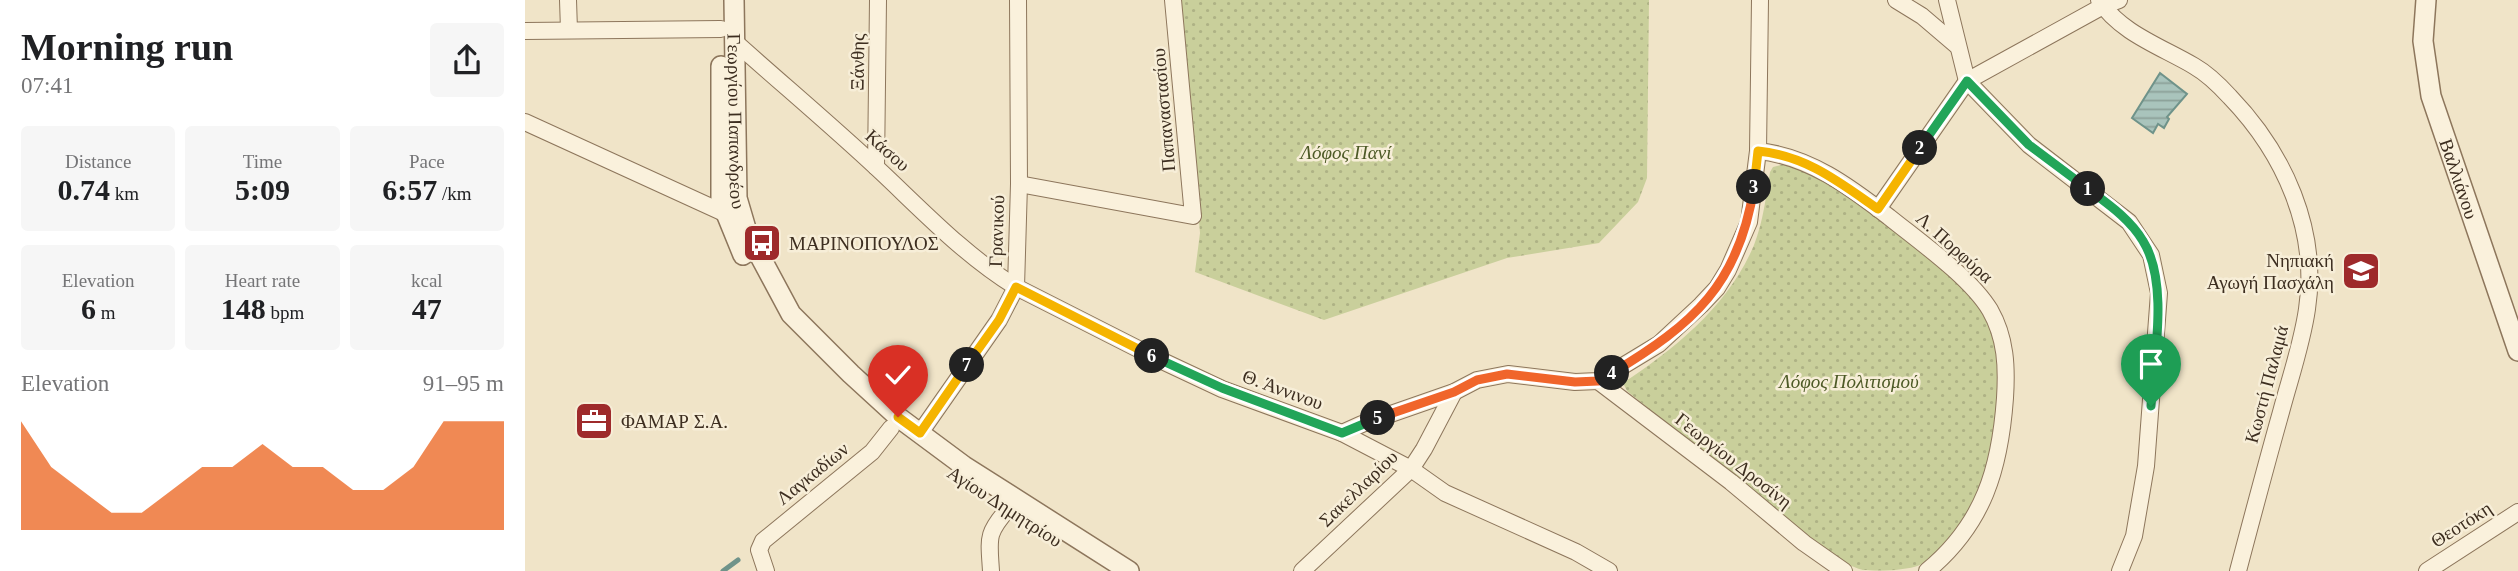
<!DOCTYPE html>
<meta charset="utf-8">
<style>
body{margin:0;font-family:"Times New Roman",serif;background:#f6f6f6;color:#202124;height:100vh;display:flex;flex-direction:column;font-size:26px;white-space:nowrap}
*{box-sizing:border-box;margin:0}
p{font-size:23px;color:#757577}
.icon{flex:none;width:38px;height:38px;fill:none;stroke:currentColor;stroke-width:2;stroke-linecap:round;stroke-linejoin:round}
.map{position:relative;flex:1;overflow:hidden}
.sheet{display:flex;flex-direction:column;background:#fff;width:525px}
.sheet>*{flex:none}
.pin{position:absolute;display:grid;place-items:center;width:60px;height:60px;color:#fff;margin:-72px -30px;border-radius:50% 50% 50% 0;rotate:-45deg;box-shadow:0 0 7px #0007}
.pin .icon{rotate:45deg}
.km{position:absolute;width:35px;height:35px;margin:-18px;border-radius:50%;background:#222;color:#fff;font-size:19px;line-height:35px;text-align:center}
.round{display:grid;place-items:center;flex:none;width:74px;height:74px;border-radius:7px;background:#f6f6f6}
.head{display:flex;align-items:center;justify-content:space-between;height:119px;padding:0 21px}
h1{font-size:38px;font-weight:600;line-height:52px}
.stats{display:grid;grid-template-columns:repeat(3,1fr);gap:10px;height:119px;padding:7px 21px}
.stats div{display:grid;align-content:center;border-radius:7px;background:#f6f6f6;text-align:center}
.stats b{font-size:30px;font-weight:600}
.stats small{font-size:19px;font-weight:400}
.stats p{font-size:19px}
.chart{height:196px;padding:14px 21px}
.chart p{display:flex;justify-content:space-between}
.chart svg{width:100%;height:126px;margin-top:7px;fill:#ea580c;opacity:.7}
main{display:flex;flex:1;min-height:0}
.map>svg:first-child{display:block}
.park{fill:url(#park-dots)}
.water{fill:url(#water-rules);stroke:#6f938a;stroke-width:2}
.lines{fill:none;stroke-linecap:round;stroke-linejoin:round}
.stream{stroke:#6f938a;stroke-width:5}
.minor-casing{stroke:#8d765c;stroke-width:18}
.tertiary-casing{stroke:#8d765c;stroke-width:22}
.minor{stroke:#faf1dc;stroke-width:16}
.tertiary{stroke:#faf1dc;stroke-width:19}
.split-1-casing{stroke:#fff;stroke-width:14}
.split-2-casing{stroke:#fff;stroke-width:14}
.split-3-casing{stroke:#fff;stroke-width:14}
.split-4-casing{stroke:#fff;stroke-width:14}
.split-5-casing{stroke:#fff;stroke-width:14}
.split-6-casing{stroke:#fff;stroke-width:14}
.split-7-casing{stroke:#fff;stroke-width:14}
.split-8-casing{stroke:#fff;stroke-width:14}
.split-1{stroke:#22a559;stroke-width:9}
.split-2{stroke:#22a559;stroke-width:9}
.split-3{stroke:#f5b400;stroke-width:9}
.split-4{stroke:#f0652b;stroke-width:9}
.split-5{stroke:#f0652b;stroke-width:9}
.split-6{stroke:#22a559;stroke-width:9}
.split-7{stroke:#f5b400;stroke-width:9}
.split-8{stroke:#f5b400;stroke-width:9}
.labels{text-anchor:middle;stroke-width:5;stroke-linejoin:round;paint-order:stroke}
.street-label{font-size:19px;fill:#3d2e20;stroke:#f7eed8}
.park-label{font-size:19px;font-style:italic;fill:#4d5a26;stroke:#f7eed8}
.poi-label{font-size:19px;fill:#3d2e20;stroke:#f7eed8;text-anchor:start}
</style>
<main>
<section class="sheet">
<div class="head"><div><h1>Morning run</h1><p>07:41</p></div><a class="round"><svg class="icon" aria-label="share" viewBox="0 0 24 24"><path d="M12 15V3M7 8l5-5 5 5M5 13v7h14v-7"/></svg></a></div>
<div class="stats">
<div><p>Distance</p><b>0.74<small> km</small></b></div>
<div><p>Time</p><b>5:09</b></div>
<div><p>Pace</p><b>6:57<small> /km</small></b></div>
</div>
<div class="stats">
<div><p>Elevation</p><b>6<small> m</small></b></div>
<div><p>Heart rate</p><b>148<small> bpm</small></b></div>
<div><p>kcal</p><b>47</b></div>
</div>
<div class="chart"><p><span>Elevation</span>91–95 m</p>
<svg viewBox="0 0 160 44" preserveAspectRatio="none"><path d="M0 44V6L10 22L20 30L30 38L40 38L50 30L60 22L70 22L80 14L90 22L100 22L110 30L120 30L130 22L140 6L150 6L160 6V44z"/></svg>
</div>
</section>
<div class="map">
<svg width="1993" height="571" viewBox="0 0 1993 571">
<defs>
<pattern id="park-dots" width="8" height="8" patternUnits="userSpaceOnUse" patternTransform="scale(1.75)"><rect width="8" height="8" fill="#c9cf9b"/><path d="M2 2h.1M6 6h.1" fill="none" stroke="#aeb285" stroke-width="1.8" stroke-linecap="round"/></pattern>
<pattern id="water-rules" width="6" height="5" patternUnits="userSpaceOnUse" patternTransform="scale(1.75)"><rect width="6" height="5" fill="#a9c4bc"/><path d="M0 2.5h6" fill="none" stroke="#8ba098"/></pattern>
</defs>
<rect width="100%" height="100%" fill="#f0e4c8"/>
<g class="park">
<polygon points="655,0 1124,0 1122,178 1113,202 1074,243 982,258 799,320 670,272 675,233"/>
<path d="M1263 163C1321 187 1452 278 1471 339 1477 357 1473 378 1472 397 1471 425 1467 454 1459 481 1451 508 1420 551 1395 565 1380 571 1354 571 1338 570 1326 567 1315 560 1304 554L1102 391 1098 383C1151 348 1204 305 1229 245 1238 222 1241 197 1245 172L1248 167Z"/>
</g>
<polygon class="water" points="1635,73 1662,94 1642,117 1644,119 1639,128 1633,124 1628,133 1607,118"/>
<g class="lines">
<polyline class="stream" points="198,571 213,560"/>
<defs>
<g id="minor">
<polyline points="43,0 44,30"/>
<polyline points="1371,0 1397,16 1431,45"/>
<polyline points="1422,0 1442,81 1504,145 1604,222 1626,255 1634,293 1621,466 1609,536 1595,571"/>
<path d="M1574 0C1595 33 1637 47 1669 66 1683 74 1695 86 1705 97 1759 153 1794 230 1782 309 1777 344 1765 378 1756 412 1741 465 1727 518 1713 571"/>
<polyline points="0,31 196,29"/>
<path d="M209 41C257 84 306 125 353 169 397 210 439 255 491 287L631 358 697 389 817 433 886 469 920 493 1051 552 1084 571"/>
<polyline points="0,122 199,213"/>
<path d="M1233 151C1284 156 1325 187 1364 217 1395 242 1445 277 1465 310 1481 338 1482 367 1480 398 1475 468 1459 524 1402 571"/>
<polyline points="351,167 353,0"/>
<polyline points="494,184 668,216 648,0"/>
<polyline points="1353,209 1442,81 1578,6 1594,0"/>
<polyline points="1073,381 1206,482 1279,543 1319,571"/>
<polyline points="395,433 474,320 491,287 494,184 493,0"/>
<polyline points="817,433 837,424 929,392 952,380 983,374 1050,382 1073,381 1134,344 1176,305 1192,288 1203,270 1224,222 1233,151 1235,0"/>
<polyline points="241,571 234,550 238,541 347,452 366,428"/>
<path d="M466 571C464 538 461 534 483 509"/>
<polyline points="777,571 886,469 899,449 929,392"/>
<polyline points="1902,571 1993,512"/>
</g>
<g id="tertiary">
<path id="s1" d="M209 0 212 198 222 232 266 314 326 374 373 417 439 466 604 571"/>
<path id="s2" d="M1901 0 1898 41 1906 96 1993 351"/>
<polyline points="196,66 196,201 218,255"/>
</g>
</defs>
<use href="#minor" class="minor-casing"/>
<use href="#tertiary" class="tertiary-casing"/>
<use href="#minor" class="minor"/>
<use href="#tertiary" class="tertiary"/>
</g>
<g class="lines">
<defs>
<path id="split-1" d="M1563 189C1583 204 1605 219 1618 241 1644 282 1629 358 1626 406"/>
<polyline id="split-2" points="1395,148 1442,81 1504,145 1563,189"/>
<path id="split-3" d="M1229 187 1233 151C1282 156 1314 182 1353 209L1395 148"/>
<path id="split-4" d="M1087 373C1169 324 1214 284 1229 187"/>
<polyline id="split-5" points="853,418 929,392 952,380 982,374 1050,382 1073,381 1087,373"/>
<polyline id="split-6" points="627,356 697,388 817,433 853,418"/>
<polyline id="split-7" points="442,365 474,320 491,287 627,356"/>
<polyline id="split-8" points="373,417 395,433 442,365"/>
</defs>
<use href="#split-1" class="split-1-casing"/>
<use href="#split-2" class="split-2-casing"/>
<use href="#split-3" class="split-3-casing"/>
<use href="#split-4" class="split-4-casing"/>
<use href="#split-5" class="split-5-casing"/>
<use href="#split-6" class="split-6-casing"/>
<use href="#split-7" class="split-7-casing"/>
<use href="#split-8" class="split-8-casing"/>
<use href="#split-1" class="split-1"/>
<use href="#split-2" class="split-2"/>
<use href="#split-3" class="split-3"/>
<use href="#split-4" class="split-4"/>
<use href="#split-5" class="split-5"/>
<use href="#split-6" class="split-6"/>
<use href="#split-7" class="split-7"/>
<use href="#split-8" class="split-8"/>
</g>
<defs>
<symbol id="bus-square" viewBox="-11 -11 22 22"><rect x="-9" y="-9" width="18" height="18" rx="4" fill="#9e2a2b" stroke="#f7eed8"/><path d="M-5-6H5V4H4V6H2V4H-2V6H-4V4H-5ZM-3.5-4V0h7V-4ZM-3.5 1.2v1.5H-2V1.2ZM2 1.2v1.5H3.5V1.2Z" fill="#fff"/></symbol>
<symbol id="school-square" viewBox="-11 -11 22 22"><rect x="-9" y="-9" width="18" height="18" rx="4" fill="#9e2a2b" stroke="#f7eed8"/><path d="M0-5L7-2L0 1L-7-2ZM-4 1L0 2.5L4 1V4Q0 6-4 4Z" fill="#fff"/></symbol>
<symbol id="office-square" viewBox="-11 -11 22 22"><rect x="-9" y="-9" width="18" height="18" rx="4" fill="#9e2a2b" stroke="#f7eed8"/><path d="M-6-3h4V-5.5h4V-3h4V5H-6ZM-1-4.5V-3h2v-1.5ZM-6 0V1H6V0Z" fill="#fff"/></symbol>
</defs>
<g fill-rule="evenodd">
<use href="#bus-square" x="215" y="221" width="44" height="44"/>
<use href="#school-square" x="1814" y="249" width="44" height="44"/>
<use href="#office-square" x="47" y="399" width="44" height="44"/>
</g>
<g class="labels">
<g class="street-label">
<text transform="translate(332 62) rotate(-89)" y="7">Ξάνθης</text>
<text transform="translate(638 110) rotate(-95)" y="7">Παπαναστασίου</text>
<text dy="7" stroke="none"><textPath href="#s1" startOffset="121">Γεωργίου Παπανδρέου</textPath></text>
<text transform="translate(363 150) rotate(42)" y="7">Κάσου</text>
<text dy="7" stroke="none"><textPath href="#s2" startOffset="184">Βαλλιάνου</textPath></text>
<text transform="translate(471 231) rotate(-88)" y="7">Γρανικού</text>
<text transform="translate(1430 247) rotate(42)" y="7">Λ. Πορφύρα</text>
<text transform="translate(1741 384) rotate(-75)" y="7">Κωστή Παλαμά</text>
<text transform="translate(758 389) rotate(20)" y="7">Θ. Άννινου</text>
<text transform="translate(1209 460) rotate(38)" y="7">Γεωργίου Δροσίνη</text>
<text transform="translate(287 473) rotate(-39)" y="7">Λαγκαδίων</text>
<text transform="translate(833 488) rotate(-44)" y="7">Σακελλαρίου</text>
<text transform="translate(480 506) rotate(33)" y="7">Αγίου Δημητρίου</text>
<text transform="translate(1936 524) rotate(-33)" y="7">Θεοτόκη</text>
</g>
<g class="park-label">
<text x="821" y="159">Λόφος Πανί</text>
<text x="1324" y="388">Λόφος Πολιτισμού</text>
</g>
<g class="poi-label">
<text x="264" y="250">ΜΑΡΙΝΟΠΟΥΛΟΣ</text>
<text x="1809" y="267" text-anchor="end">Νηπιακή<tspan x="1809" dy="22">Αγωγή Πασχάλη</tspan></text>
<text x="96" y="428">ΦΑΜΑΡ Σ.Α.</text>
</g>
</g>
</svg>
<div class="pin" style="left:1626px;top:406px;background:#1e9e55"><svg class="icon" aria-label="arrive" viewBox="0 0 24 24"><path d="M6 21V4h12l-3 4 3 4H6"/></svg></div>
<div class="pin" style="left:373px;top:417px;background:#d93025"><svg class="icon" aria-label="check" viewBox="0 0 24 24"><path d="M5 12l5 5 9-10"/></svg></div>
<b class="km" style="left:1563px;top:189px">1</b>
<b class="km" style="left:1395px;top:148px">2</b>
<b class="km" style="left:1229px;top:187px">3</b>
<b class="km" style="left:1087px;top:373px">4</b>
<b class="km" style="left:853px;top:418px">5</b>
<b class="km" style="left:627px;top:356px">6</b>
<b class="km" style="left:442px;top:365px">7</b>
</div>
</main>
